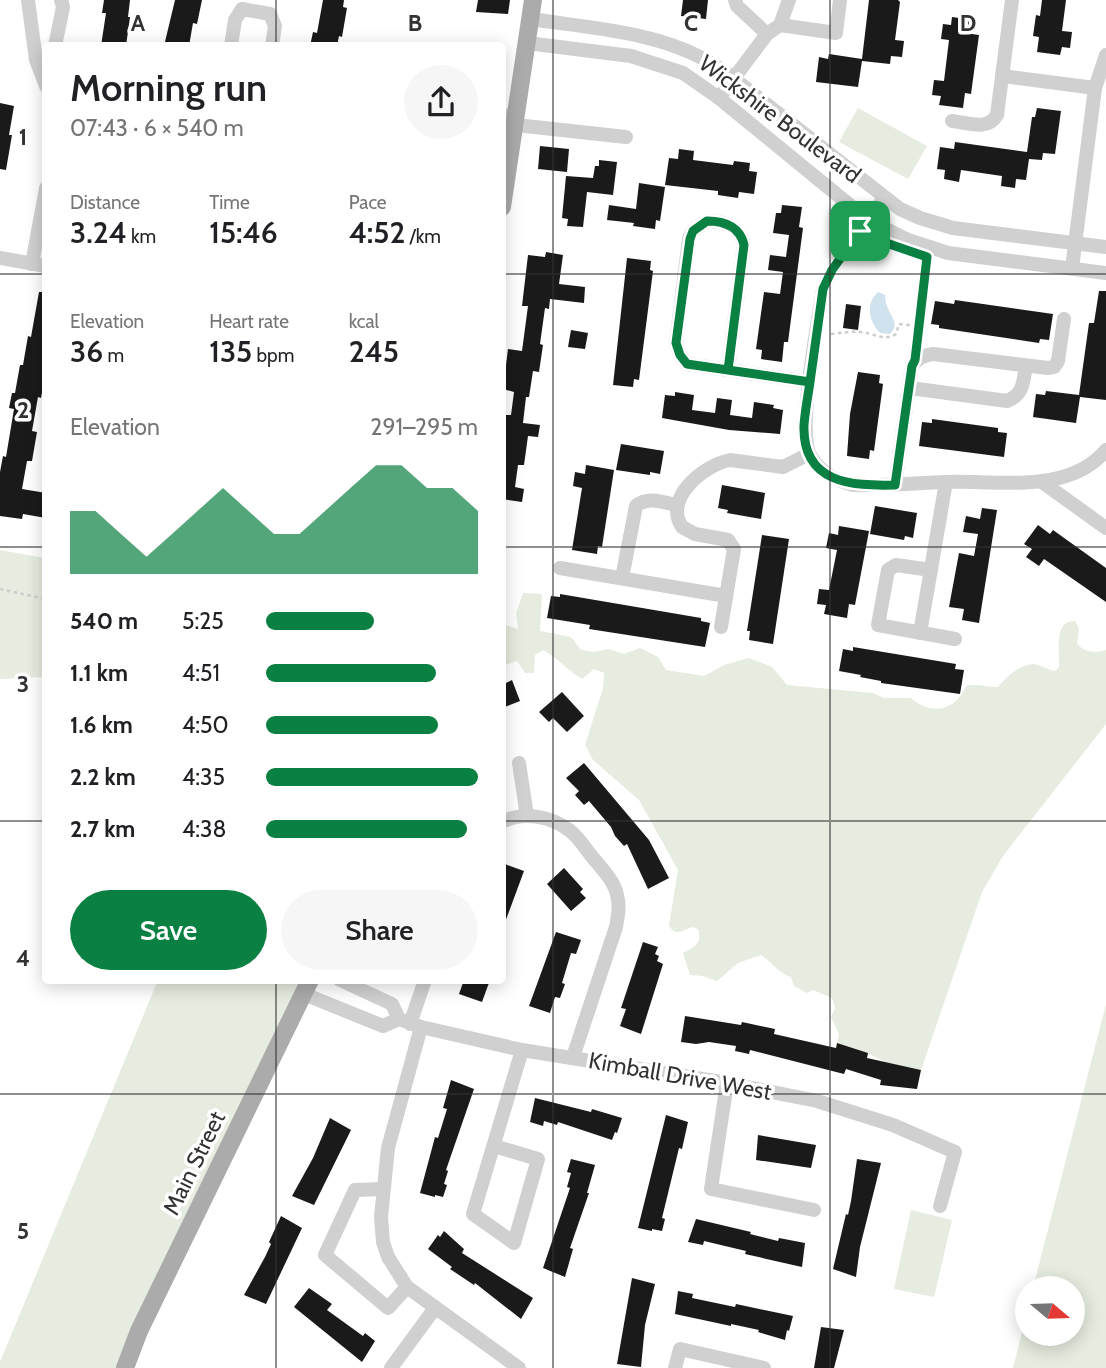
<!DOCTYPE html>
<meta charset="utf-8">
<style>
body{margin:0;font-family:Cabin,sans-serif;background:#f6f6f6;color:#202124;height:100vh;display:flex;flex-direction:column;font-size:26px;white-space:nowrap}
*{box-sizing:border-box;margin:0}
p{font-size:23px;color:#757577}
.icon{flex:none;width:38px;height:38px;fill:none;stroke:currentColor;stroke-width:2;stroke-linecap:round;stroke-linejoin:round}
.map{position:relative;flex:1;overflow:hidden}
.panel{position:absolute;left:42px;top:42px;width:464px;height:942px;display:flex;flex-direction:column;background:#fff;border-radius:7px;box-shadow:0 4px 18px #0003}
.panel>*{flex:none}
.needle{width:46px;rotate:109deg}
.fabs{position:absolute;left:1015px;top:1276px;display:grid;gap:14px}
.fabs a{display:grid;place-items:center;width:70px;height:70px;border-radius:50%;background:#fff;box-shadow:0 4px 18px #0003;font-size:35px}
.pin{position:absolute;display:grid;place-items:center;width:60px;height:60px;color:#fff;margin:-30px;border-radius:14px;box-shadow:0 4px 10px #0006}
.round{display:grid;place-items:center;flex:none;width:74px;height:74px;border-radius:37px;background:#f6f6f6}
.headline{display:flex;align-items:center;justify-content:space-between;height:119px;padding:0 28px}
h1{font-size:38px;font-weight:600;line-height:52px}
.figures{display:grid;grid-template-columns:repeat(3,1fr);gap:10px;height:119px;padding:7px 28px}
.figures div{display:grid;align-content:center}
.figures b{font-size:30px;font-weight:600}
.figures small{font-size:19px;font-weight:400}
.figures p{font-size:19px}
.chart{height:196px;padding:14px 28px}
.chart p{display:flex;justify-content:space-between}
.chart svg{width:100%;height:126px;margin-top:7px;fill:#0b8043;opacity:.7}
.button{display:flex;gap:14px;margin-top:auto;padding:14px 28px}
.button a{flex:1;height:80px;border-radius:42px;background:#0b8043;color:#fff;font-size:28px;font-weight:600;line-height:80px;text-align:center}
.button a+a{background:#f6f6f6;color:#202124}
ul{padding:0 28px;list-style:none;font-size:23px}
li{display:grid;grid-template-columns:112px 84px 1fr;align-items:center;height:52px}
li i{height:18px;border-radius:9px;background:#0b8043}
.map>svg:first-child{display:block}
.green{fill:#e6ecdf}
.water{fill:#cfe2ee}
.building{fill:#1a1a1a}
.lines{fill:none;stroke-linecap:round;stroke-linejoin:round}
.path{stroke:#cdcdcd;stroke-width:2.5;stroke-dasharray:3.5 3.5;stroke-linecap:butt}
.minor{stroke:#d0d0d0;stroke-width:14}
.major{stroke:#ababab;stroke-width:18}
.route-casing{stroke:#fff;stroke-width:14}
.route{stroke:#0b8043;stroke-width:9}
.grid{fill:none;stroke:#333;stroke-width:2;stroke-opacity:0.55}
.labels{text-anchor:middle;stroke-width:7;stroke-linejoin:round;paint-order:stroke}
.street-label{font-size:23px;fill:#333;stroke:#fff}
.grid-label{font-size:23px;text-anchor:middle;font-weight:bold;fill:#333;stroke:#fff;stroke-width:7;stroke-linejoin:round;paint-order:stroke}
</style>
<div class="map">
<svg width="1106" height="1368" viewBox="0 0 1106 1368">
<rect width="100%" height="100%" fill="#fff"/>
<g class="green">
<polygon points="858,108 927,146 908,179 839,142"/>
<polygon points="0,550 45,558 45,677 0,679"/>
<path d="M523 593 542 594 540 631 571 637 581 650 594 652 608 649 624 654 640 648 658 657 666 670 704 676 724 665 749 658 772 667 787 685 873 693 884 698H911C931 716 956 711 966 686 977 683 986 687 998 687 1006 677 1019 665 1033 664 1039 664 1048 670 1055 671L1059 667C1060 651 1053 621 1075 621L1079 628 1077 644C1086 653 1095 653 1106 650V724L1003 856 982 892 921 1070 885 1062 868 1053 837 1043 839 1034 831 1017 835 1008 832 998 813 990 807 993 794 986 791 977C778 973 772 962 761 955L738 963 717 981 703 976 690 975 683 953C694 947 703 944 698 929L693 927C683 930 676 937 669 926L678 870 639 800 593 760 585 745 603 688 604 673 594 669 582 679C567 670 558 658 543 650L535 655 534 673H525L517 661 502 666V624L518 629 516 613Z"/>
<polygon points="158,980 310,980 125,1368 0,1368 0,1362"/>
<polygon points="1106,1004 1106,1368 1013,1368 1027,1312 1027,1334 1073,1334 1073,1288 1033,1288"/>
<polygon points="911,1210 952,1220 934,1297 894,1289"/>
</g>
<path class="water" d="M878 292 885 295C885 315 903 321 890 334L880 333C869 322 865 303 878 292Z"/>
<g class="building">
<polygon points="104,0 130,0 128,17 130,17 126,46 101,46 106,13 102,13"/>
<polygon points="175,0 202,0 197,24 193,23 189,46 164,46"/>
<polygon points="323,0 344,0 343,7 347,8 342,37 339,36 337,46 310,46 313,32 317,33"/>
<polygon points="478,0 510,0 508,14 476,12"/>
<polygon points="683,0 708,0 706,19 681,16"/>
<polygon points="869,0 898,0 900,2 895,40 904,41 902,57 891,56 890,64 862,61 858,87 816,82 819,57 828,59 829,54 862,59"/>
<polygon points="1042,0 1066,0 1062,31 1072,32 1070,48 1062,47 1060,55 1037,52 1039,37 1033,36 1036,15 1040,16"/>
<polygon points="952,17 974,20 972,34 979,35 971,94 965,93 963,108 939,105 941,96 932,95 934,80 944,81 949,40 941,39 943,24 951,25"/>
<polygon points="0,103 14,106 9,135 12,135 6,170 0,169"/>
<polygon points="1037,108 1061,111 1055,154 1043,153 1042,160 1029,159 1026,180 1016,179 1015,188 1001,186 1002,176 961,170 959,182 944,179 945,170 937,169 940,147 954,149 955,142 1027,152 1032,117 1035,117"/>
<polygon points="540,146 569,149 567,172 538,169"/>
<polygon points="679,149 694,151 693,160 733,165 734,161 750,163 749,171 757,172 754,194 739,192 738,198 718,195 718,191 665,185 669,158 678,159"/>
<polygon points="599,160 617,162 613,195 587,192 583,227 567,226 568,219 562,218 566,176 593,178 595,166 599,166"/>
<polygon points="639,183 665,187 660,221 656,220 655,229 633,226 634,223 607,220 609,205 636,209"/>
<polygon points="782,205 802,207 799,227 803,228 788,342 784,342 782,362 761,359 762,350 756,349 764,292 780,294 783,272 768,270 770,255 786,257 789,235 773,233 776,213 781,213"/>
<polygon points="546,252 563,255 559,284 585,287 584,303 550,299 549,309 545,308 540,344 543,345 539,372 533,371 529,397 526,397 523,423 540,425 538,437 528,436 524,465 518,465 515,487 524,489 522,502 502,499 502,426 505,415 511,415 514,392 503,389 508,349 522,351 528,306 522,306 528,255 545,257"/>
<polygon points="627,258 651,261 650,270 653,271 639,380 634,379 633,387 613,385"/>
<polygon points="1099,291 1106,291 1106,400 1080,397 1076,423 1033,417 1036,394 1045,395 1046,391 1079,395 1089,323 1094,323"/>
<polygon points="39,292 46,292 46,371 41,398 38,397 32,431 37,432 32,461 27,461 22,489 46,493 46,518 23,514 22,519 0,516 0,472 3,456 6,457 14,409 9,408 12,393 15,393 20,365 23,365 28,336 31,337"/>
<polygon points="955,300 1053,314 1049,340 1040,339 1039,343 939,328 939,325 931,324 935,301 954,304"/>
<polygon points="846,304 861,306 858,330 843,328"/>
<polygon points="571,330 588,333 585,349 568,347"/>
<polygon points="858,372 880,375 879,383 883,384 874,451 870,450 869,459 847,456 850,414"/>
<polygon points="675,392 694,395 692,410 715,413 717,398 732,400 730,415 752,418 754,402 774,405 773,408 783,410 780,434 729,430 662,418 665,395 675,396"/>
<polygon points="932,419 998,428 998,432 1007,433 1004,457 919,446 922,422 932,423"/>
<polygon points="621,444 664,451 660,474 650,472 650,475 616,470"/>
<polygon points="586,465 614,470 602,547 598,546 597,554 572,550 582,488 573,486 575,472 585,474"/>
<polygon points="722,485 765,493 761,519 727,513 728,510 718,508"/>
<polygon points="875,506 917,513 913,538 905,536 904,540 870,534"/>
<polygon points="982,508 997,510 979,623 962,620 964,609 949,607 959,553 974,556 978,534 963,532 966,516 980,519"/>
<polygon points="1038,525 1050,534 1053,530 1106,568 1106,602 1044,559 1039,566 1026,557 1032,549 1024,544"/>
<polygon points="839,526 869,531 855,605 849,604 847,618 824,614 826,605 817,604 819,589 829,590 837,550 826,548 829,533 838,535"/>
<polygon points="762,535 789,539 773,644 749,640 750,631 747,631"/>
<polygon points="560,594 701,618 701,621 710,623 705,647 589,629 590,625 547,618 551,596 560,597"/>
<polygon points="853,647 956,664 955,669 964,670 960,694 881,683 881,681 860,677 861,675 839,671 843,649 853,651"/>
<polygon points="512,680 520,701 502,708 502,685"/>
<polygon points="562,692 584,716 567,732 553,718 549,722 539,712"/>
<polygon points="584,763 649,840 669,878 648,889 627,844 624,846 615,836 611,827 589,801 584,805 575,795 579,791 566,778"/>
<polygon points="502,863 524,871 504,925 502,924"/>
<polygon points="564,868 583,889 580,892 586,898 571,911 547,884"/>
<polygon points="556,932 581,940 576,954 571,953 562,983 565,984 560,998 555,997 550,1013 529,1006"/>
<polygon points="643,942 658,947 655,954 659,956 657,961 663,964 641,1034 620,1026 626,1009 621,1008"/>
<polygon points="464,980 490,980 482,1002 459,994"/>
<polygon points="685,1016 741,1025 742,1022 775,1029 774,1034 836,1048 837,1043 868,1053 867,1058 921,1070 917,1089 880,1085 881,1080 846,1069 844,1074 750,1050 749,1054 735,1051 736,1046 709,1042 696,1044 681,1042"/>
<polygon points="451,1080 474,1089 446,1170 448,1171 444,1184 447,1185 443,1197 435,1195 435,1197 420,1193 435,1137 438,1138 447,1109 443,1108"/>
<polygon points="535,1098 591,1112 592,1109 622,1118 617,1133 615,1132 612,1140 558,1122 557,1125 544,1121 543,1126 530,1122"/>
<polygon points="666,1115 688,1122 682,1149 679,1148 662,1218 665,1219 662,1231 652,1229 652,1231 638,1228"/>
<polygon points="330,1118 351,1130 314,1205 292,1196 313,1158"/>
<polygon points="758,1135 816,1145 811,1168 756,1160"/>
<polygon points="571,1159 595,1165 587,1193 589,1193 570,1248 573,1249 565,1277 543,1268 570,1188 567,1187 571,1173 567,1172"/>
<polygon points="857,1159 881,1163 860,1247 856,1277 833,1269 846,1214 848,1215 851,1201"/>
<polygon points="281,1216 302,1228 266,1304 244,1295 265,1257 271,1244 269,1242"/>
<polygon points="696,1219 751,1232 750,1234 778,1241 779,1238 805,1243 802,1267 745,1254 746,1251 704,1241 703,1245 688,1242"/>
<polygon points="444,1231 464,1249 462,1253 533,1298 521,1319 475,1283 474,1285 450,1269 452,1267 428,1249 438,1235 440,1237"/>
<polygon points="632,1278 655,1284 645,1325 641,1367 617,1364"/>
<polygon points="309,1288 332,1304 327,1310 363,1336 365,1333 375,1341 362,1362 294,1307"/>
<polygon points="678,1291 693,1294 692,1298 735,1307 736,1304 793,1316 789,1331 787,1330 785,1340 758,1332 759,1330 731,1324 731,1326 675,1314"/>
<polygon points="821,1327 844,1330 834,1368 814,1368"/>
</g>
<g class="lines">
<g class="path">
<path d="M831 334C841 333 852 331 861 332 874 333 883 342 896 334L899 324 919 326"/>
<polyline points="917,343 927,259"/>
<polyline points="0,589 46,599"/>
</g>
<g class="minor">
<polyline points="28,0 36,60 46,86"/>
<polyline points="735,0 737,6 767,34"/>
<path d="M530 19C598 29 671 32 728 74L900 209 920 218 953 228 1106 247"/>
<polyline points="780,25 836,33 840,0"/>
<polyline points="527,43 631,56 683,73 719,98 868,220 908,240 948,253 1106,273"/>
<polyline points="55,46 63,7 61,0"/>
<polyline points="231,46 235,20 242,9 270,14 275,26 272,46"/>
<polyline points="1002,76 1095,88"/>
<polyline points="719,98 767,34 780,25 789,0"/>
<polyline points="502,115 517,117"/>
<path d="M952 121C969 123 987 131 997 115L1012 0"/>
<polyline points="516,125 626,137"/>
<path d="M884 198 832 270 823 289C818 322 797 430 810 455 820 473 835 480 853 485 884 486 915 483 946 482 997 480 1069 495 1106 450"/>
<polyline points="0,258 46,266"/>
<polyline points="32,264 46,188"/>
<polyline points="1072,268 1095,88 1106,55"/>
<path d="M728 370 687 364 680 355 676 343 689 239 693 231 707 221C725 221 740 227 744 245L728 370 810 382"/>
<path d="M910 388 1007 401C1024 394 1023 382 1026 366"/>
<polyline points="1042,482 1106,528"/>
<path d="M895 485 912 366C917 358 924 355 933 354L1048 368 1054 367 1058 361 1064 319"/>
<polyline points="560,568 726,596"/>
<polyline points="931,570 896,565 888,570 878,625 955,639"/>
<path d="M622 578 636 506C647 496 663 502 676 505"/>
<path d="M721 627 734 549 728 540 695 534 682 527C663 498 704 465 730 460L783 467 809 454"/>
<polyline points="920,633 946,482"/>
<polyline points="519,763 527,816"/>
<path d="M502 822C523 811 550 816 569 830 579 837 586 850 594 859 603 870 614 881 617 895 620 906 618 916 616 927L573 1057"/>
<polyline points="340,980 392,1004 399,1019 421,1027 522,1050 727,1083 817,1101 893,1125 955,1152 940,1206"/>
<polyline points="304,994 383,1026 399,1019"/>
<polyline points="410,1024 425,980"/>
<polyline points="421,1027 388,1148 381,1217 383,1242 388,1257 407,1287 519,1368"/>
<polyline points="727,1083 711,1189 814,1210"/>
<polyline points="494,1146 538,1159 514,1243 473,1214 522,1050"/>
<polyline points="383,1189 355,1190 325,1255 388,1308 407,1287"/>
<polyline points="391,1368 435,1308"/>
<polyline points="675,1368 680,1349 764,1368"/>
</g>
<g class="major">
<polyline points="502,207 533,0"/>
<polyline points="125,1368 139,1331 310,980"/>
</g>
</g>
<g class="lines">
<defs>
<path id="route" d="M860 231 832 270 823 289 810 382 687 364 680 355 676 343 690 239 693 231 707 221C725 221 740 227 744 245L728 370 810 382C808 396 805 411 804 425 802 484 852 486 895 485L912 366 915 360 927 257C911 251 870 239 860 231"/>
</defs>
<use href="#route" class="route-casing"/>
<use href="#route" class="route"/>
</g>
<path class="grid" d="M276 0V46M553 0V1368M830 0V1368M0 274H46M502 274H1106M0 547H46M502 547H1106M0 821H46M502 821H1106M276 980V1368M0 1094H1106"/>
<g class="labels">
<g class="street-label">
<text transform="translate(780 119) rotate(37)" y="8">Wickshire Boulevard</text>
<text transform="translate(680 1076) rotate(10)" y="8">Kimball Drive West</text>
<text transform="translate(194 1163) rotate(-64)" y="8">Main Street</text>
</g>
</g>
<g class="grid-label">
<text x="138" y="31">A</text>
<text x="415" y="31">B</text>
<text x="691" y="31">C</text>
<text x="968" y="31">D</text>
<text x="23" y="145">1</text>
<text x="23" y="418">2</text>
<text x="23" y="692">3</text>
<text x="23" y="966">4</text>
<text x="23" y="1239">5</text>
</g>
</svg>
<div class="fabs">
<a><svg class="needle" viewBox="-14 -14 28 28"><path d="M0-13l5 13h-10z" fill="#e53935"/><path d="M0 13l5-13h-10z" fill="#757577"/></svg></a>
</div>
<div class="pin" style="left:860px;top:231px;background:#1e9e55"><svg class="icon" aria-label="arrive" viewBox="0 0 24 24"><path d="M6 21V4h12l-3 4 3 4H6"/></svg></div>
<section class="panel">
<div class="headline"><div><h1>Morning run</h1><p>07:43 · 6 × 540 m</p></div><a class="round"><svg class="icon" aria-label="share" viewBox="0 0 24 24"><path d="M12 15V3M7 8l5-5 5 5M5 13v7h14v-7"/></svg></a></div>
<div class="figures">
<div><p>Distance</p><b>3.24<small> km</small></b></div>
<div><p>Time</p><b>15:46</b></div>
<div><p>Pace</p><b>4:52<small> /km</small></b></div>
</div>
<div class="figures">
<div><p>Elevation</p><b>36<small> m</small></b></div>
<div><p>Heart rate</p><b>135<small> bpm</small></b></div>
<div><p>kcal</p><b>245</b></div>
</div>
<div class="chart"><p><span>Elevation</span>291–295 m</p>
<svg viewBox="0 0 160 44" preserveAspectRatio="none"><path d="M0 44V22L10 22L20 30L30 38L40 30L50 22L60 14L70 22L80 30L90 30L100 22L110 14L120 6L130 6L140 14L150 14L160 22V44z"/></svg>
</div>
<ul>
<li><b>540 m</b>5:25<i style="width:51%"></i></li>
<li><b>1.1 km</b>4:51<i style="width:80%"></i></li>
<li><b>1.6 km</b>4:50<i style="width:81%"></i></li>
<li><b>2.2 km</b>4:35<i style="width:100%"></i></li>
<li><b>2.7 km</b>4:38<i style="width:95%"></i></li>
</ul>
<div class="button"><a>Save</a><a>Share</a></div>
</section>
</div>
